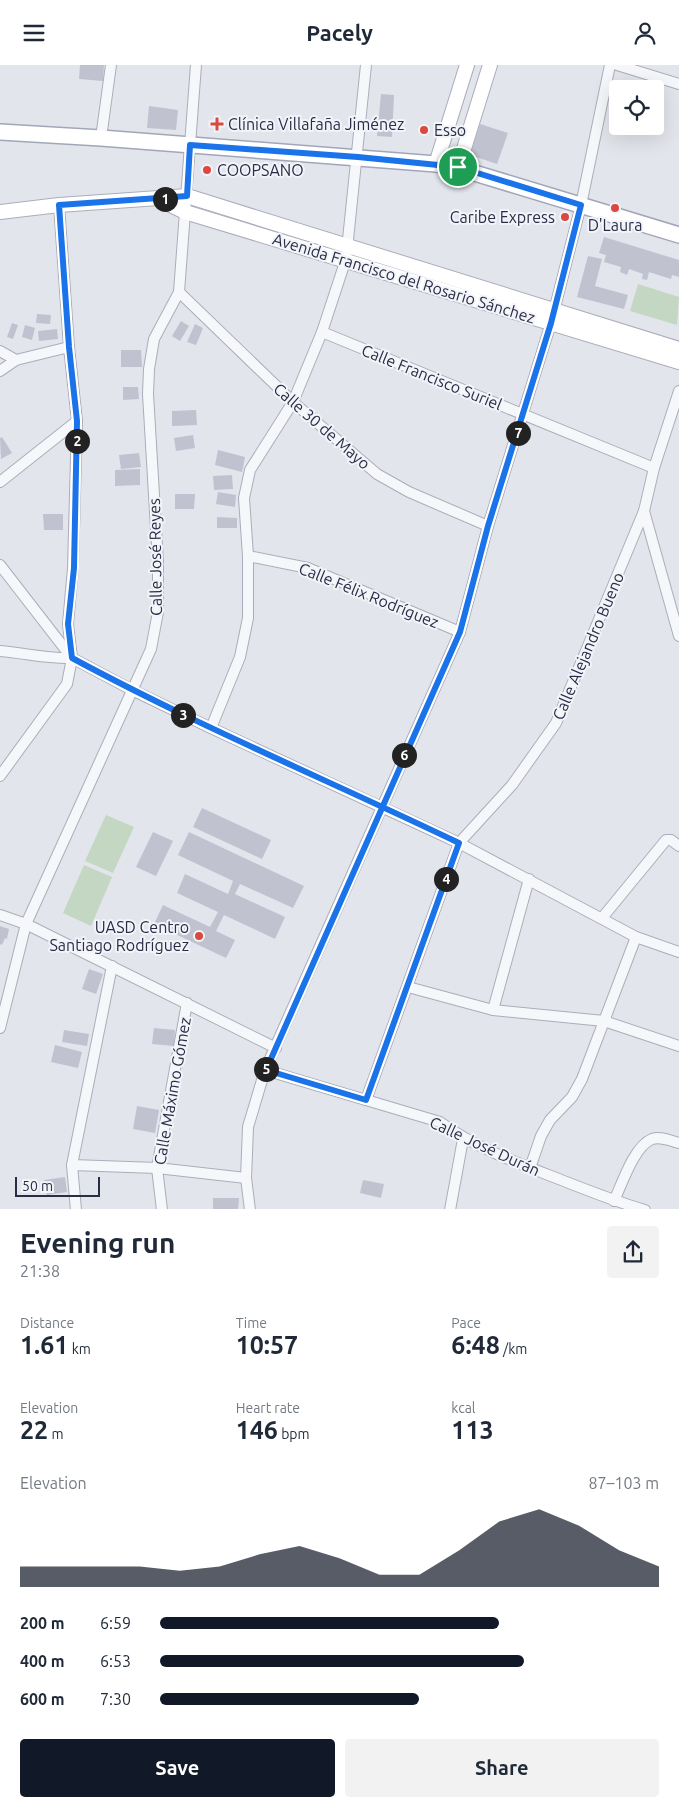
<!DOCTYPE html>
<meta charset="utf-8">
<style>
body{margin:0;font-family:Ubuntu,sans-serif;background:#f2f2f3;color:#1f2937;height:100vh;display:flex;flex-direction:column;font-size:19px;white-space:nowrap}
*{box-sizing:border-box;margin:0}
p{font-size:16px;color:#747a83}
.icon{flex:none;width:28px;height:28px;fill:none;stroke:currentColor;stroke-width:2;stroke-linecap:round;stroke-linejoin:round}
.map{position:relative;height:1144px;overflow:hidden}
.drawer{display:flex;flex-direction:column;background:#fff;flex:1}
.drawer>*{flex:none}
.buttons{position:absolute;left:609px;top:15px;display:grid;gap:10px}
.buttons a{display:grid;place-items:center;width:55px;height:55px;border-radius:5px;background:#fff;box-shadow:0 5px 20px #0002;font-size:25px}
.scale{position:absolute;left:15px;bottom:12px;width:85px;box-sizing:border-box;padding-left:5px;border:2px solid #292d46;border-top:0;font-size:14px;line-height:18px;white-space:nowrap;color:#292d46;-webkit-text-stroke:4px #f3f4f9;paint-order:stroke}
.pin{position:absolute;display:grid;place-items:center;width:42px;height:42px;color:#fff;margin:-21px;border:2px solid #fff;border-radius:50%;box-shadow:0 1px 5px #0007}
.km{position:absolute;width:25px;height:25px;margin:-12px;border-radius:50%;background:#222;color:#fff;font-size:14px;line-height:25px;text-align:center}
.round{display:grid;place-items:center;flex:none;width:52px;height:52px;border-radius:5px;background:#f2f2f3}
.overview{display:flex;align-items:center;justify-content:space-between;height:85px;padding:0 20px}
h1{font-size:28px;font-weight:700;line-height:38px}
.stats{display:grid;grid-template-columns:repeat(3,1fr);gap:8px;height:85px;padding:5px 20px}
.stats div{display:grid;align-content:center}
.stats b{font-size:25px;font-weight:700}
.stats small{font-size:14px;font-weight:400}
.stats p{font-size:14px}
.chart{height:140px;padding:10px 20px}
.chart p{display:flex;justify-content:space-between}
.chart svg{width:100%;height:90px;margin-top:5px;fill:#111827;opacity:.7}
.button{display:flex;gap:10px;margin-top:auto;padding:10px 20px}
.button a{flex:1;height:58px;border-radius:5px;background:#111827;color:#fff;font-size:20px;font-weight:700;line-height:58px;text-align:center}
.button a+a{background:#f2f2f3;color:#1f2937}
ul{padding:0 20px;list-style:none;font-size:16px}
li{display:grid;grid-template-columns:80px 60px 1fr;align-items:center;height:38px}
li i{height:12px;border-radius:6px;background:#111827}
header{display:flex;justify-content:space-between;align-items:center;height:65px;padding:0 20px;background:#fff;font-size:22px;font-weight:700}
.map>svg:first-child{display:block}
.green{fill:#c4d7c3}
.building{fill:#c0c2d0}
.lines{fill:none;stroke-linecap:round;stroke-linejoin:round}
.minor-casing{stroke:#abaeba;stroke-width:12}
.secondary-casing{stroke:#abaeba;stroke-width:16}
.primary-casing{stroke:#a1a6b9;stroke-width:18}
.minor{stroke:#f6f7fa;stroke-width:10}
.secondary{stroke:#fff;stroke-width:14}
.primary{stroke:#fff;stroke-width:15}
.route-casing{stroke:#fff;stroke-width:10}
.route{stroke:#1a73e8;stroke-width:6}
.poi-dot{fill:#da493f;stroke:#f3f4f9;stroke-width:2}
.labels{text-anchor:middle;stroke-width:4;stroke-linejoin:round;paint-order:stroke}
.poi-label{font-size:16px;fill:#292d46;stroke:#f3f4f9;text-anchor:start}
.street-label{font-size:16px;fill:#292d46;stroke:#f3f4f9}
</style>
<header><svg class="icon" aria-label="menu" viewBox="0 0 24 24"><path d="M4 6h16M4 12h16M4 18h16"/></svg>Pacely<svg class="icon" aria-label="person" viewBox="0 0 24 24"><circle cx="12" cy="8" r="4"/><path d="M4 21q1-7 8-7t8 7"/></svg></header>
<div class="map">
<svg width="679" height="1145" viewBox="0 0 679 1145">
<rect width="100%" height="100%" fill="#e3e5ec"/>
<g class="green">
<polygon points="638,219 679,232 677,260 630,246"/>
<polygon points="106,750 134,762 113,808 85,796"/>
<polygon points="84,800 112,812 91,861 63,848"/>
</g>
<g class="building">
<polygon points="80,0 104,0 103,16 79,14"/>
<polygon points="381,29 394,30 392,72 377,71"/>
<polygon points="149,41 178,45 176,65 147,63"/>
<polygon points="480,59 508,68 497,99 470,90"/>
<polygon points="604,172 679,195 679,212 672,210 671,214 649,207 647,215 642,214 643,209 629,204 627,210 620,207 621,202 604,197 606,190 599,188"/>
<polygon points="588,191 602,194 595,221 628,230 624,244 577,232"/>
<polygon points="37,249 51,250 50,259 36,258"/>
<polygon points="181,256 189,261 180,276 172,271"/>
<polygon points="12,258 18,260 13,274 7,272"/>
<polygon points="195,259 203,263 196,280 187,277"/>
<polygon points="25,260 35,263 32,275 22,272"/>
<polygon points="57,264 58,274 39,276 38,266"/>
<polygon points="121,285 141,285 142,302 121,302"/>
<polygon points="123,322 138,322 139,334 123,335"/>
<polygon points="196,345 197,360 172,361 172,346"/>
<polygon points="193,370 195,383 176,386 174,373"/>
<polygon points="2,372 12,388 1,394 0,373"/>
<polygon points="218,385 245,392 242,407 215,400"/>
<polygon points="139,388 141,402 121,404 119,390"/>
<polygon points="140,404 140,420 115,421 115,405"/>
<polygon points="232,410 233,424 214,425 213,411"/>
<polygon points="218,427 236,430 235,442 216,439"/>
<polygon points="175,429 195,429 194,444 175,444"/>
<polygon points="43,449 63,449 63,465 44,465"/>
<polygon points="217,452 237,453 237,463 217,463"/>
<polygon points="202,743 271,775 262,794 193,762"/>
<polygon points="153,767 173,776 156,811 136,802"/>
<polygon points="189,767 304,821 293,843 240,819 235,829 285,852 275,874 224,850 216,866 235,875 226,893 154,859 163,840 210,862 218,847 177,828 185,809 228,829 233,816 178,790"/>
<polygon points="0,861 9,864 7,874 5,873 2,880 0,879"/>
<polygon points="89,904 103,909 96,929 82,924"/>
<polygon points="154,963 175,965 174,981 152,979"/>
<polygon points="64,965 89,969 87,981 62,977"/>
<polygon points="55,980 82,987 78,1003 51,997"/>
<polygon points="137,1041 159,1045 155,1068 133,1064"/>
<polygon points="65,1112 67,1127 47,1130 44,1115"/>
<polygon points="363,1115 384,1119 381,1133 360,1128"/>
<polygon points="213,1133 239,1133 238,1145 213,1145"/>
</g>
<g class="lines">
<defs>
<g id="minor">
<polyline points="617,0 679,19"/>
<polyline points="101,73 111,0"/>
<polyline points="179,227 293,337 377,409 409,427 488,461"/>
<polyline points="322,267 654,403"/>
<polyline points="0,286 16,295"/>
<polyline points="0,306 16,295 69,282"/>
<polyline points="0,417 77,356"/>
<polyline points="644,446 679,571"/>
<polyline points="248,491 308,503 460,567"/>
<polyline points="0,500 72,593 134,626 211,663 459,778 636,872 679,887"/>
<path d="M0 586C25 588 47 594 72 593"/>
<polyline points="211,663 240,592 248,553 248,491 244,433 250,405 293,337 322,267 346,194 366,0"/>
<polyline points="0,711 67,619 72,593 68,559 73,503 77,356 69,282 59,140"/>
<polyline points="0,850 26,859 276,983"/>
<polyline points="602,853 666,775 671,775 679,781"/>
<polyline points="408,922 493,945 604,956 679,981"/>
<polyline points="493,945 529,814"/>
<polyline points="0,963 26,859 151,584 158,547 158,497 148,329 149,304 154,274 179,227 196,0"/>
<path d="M265 1005 440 1057C473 1081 512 1096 551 1111 582 1123 613 1136 645 1145"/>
<polyline points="366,1035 459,778 512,720 556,658 644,446 654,403 679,326"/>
<polyline points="72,1100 157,1103 246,1113"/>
<polyline points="530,1103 541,1071 550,1055 572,1032 582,1014 636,872"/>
<path d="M614 1136C622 1119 634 1081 652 1074 661 1071 671 1076 679 1078"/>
<polyline points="76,1145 72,1100 112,901"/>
<polyline points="162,1145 157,1103 187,938"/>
<polyline points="250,1145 246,1113 248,1062 265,1005 460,567 488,461 551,258 581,140 610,0"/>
<polyline points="450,1145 463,1074"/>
</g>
<g id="secondary">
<polyline points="436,99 467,0"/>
<polyline points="458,103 490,0"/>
<polyline points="160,135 185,147 679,297"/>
<polyline points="0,147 59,140 187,131 679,284"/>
</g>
<polyline id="primary" points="0,67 101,73 436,99 458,103 679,170"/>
</defs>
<use href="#minor" class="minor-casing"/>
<use href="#secondary" class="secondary-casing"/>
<use href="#primary" class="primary-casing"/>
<use href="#minor" class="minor"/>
<use href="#secondary" class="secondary"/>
<use href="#primary" class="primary"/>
</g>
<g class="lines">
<defs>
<path id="route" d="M458 102 358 92 190 80 187 131 59 140 69 282 77 356 74 503 68 559 72 593C198 661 330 716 459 778L366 1035 266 1005 460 567 488 461 551 258 581 140 458 102"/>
</defs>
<use href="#route" class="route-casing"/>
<use href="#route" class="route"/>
</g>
<g class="poi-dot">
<path d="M214.5 51.5h5v5h5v5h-5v5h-5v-5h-5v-5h5z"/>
<circle cx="424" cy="65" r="5"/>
<circle cx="207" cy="105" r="5"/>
<circle cx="615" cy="143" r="5"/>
<circle cx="565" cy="152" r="5"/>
<circle cx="199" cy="871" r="5"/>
</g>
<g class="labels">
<g class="poi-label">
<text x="228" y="65">Clínica Villafaña Jiménez</text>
<text x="434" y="71">Esso</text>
<text x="217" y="111">COOPSANO</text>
<text x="555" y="158" text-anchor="end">Caribe Express</text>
<text x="615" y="166" text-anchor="middle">D'Laura</text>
<text x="189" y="868" text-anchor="end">UASD Centro<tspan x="189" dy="18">Santiago Rodríguez</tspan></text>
</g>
<g class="street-label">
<text transform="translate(404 213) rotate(17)" y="6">Avenida Francisco del Rosario Sánchez</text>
<text transform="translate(432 312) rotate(22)" y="6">Calle Francisco Suriel</text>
<text transform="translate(322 361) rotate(41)" y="6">Calle 30 de Mayo</text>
<text transform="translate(155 492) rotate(-91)" y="6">Calle José Reyes</text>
<text transform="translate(369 530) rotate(22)" y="6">Calle Félix Rodríguez</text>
<text transform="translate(588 581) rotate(-67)" y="6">Calle Alejandro Bueno</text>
<text transform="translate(172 1026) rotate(-80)" y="6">Calle Máximo Gómez</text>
<text transform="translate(485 1081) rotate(25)" y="6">Calle José Durán</text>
</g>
</g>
</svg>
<div class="buttons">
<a><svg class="icon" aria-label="locate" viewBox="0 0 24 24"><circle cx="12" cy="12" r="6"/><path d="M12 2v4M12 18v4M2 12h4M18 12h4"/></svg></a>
</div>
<div class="scale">50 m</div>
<div class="pin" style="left:458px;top:102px;background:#1e9e55"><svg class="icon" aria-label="arrive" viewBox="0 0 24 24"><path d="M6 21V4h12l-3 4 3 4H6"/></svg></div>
<b class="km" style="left:165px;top:134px">1</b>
<b class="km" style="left:77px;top:376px">2</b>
<b class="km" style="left:183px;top:650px">3</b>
<b class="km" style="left:446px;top:814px">4</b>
<b class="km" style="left:266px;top:1004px">5</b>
<b class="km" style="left:404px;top:690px">6</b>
<b class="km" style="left:518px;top:368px">7</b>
</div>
<section class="drawer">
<div class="overview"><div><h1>Evening run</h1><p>21:38</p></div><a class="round"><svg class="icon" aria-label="share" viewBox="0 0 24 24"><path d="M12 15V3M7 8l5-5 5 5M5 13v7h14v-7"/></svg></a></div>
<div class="stats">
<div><p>Distance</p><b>1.61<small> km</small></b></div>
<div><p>Time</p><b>10:57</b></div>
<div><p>Pace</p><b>6:48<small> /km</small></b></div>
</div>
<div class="stats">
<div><p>Elevation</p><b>22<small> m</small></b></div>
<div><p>Heart rate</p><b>146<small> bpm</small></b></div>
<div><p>kcal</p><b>113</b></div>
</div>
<div class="chart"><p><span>Elevation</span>87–103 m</p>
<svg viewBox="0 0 160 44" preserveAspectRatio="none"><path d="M0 44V34L10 34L20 34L30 34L40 36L50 34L60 28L70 24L80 30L90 38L100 38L110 26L120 12L130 6L140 14L150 26L160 34V44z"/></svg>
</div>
<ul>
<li><b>200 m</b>6:59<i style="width:68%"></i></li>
<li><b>400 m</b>6:53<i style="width:73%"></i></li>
<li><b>600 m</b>7:30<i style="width:52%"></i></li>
</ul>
<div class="button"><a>Save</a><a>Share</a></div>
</section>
